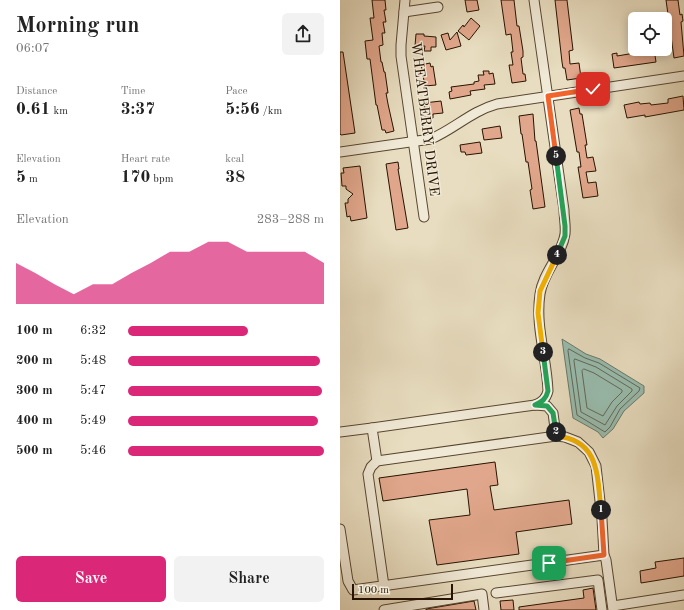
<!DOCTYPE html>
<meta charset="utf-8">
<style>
body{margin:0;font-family:"Old Standard TT",serif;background:#f2f2f2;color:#222;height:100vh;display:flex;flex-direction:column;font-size:15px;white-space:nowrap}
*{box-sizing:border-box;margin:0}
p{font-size:13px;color:#767676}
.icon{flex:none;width:22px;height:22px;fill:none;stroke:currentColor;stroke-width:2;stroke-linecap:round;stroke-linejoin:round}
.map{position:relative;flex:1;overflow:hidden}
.drawer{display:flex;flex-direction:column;background:#fff;width:340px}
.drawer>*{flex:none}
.tools{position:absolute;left:288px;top:12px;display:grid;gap:8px}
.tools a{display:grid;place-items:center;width:44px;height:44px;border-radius:6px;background:#fff;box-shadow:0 2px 10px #0003;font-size:20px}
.scale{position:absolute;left:12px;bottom:10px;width:101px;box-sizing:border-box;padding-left:4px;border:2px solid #271300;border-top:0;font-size:11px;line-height:14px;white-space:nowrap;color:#271300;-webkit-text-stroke:3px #f0e9d6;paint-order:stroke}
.pin{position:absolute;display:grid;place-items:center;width:34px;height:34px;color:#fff;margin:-17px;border-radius:8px;box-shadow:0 2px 6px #0006}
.km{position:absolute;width:20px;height:20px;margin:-10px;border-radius:50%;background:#222;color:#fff;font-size:11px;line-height:20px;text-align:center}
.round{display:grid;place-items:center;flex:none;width:42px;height:42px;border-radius:6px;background:#f2f2f2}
.summary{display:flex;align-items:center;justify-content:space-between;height:68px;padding:0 16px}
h1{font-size:22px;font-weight:700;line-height:30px}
.stats{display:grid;grid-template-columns:repeat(3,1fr);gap:6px;height:68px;padding:4px 16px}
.stats div{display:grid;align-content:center}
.stats b{font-size:17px;font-weight:700}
.stats small{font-size:11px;font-weight:400}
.stats p{font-size:11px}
.chart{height:112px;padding:8px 16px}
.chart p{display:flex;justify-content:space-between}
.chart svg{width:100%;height:72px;margin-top:4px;fill:#db2777;opacity:.7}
.action{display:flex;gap:8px;margin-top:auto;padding:8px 16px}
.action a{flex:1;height:46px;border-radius:6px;background:#db2777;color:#fff;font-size:16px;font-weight:700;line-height:46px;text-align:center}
.action a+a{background:#f2f2f2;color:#222}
ul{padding:0 16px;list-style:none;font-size:13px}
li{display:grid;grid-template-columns:64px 48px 1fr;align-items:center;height:30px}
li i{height:10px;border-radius:5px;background:#db2777}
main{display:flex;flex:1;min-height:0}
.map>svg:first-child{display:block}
.water{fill:#98bcae;stroke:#6b7868}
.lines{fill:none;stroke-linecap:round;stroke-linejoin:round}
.shore{stroke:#606857;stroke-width:1}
.building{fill:#e1a78c;stroke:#271300}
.minor-casing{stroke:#574630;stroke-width:11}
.minor{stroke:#f0e9d6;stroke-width:9}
.split-1-casing{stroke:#fff;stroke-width:8}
.split-2-casing{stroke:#fff;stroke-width:8}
.split-3-casing{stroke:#fff;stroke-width:8}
.split-4-casing{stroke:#fff;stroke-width:8}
.split-5-casing{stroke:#fff;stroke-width:8}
.split-6-casing{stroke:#fff;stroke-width:8}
.split-1{stroke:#f0652b;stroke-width:5}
.split-2{stroke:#f5b400;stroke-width:5}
.split-3{stroke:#22a559;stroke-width:5}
.split-4{stroke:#f5b400;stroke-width:5}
.split-5{stroke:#22a559;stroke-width:5}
.split-6{stroke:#f0652b;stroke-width:5}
.labels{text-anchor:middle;stroke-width:3;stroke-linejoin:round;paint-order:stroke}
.street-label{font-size:14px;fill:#271300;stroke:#f0e9d6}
</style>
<main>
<section class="drawer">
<div class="summary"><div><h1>Morning run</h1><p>06:07</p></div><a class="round"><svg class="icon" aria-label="share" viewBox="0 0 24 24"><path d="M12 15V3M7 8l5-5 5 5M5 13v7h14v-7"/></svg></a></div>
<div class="stats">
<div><p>Distance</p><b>0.61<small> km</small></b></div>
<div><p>Time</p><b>3:37</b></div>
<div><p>Pace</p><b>5:56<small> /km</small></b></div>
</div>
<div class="stats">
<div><p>Elevation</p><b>5<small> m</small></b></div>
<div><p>Heart rate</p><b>170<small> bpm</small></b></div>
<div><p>kcal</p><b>38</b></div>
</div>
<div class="chart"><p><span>Elevation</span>283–288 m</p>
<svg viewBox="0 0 160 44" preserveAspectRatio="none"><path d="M0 44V19L10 25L20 32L30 38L40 32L50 32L60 25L70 19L80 12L90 12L100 6L110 6L120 12L130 12L140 12L150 12L160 19V44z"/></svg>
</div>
<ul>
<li><b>100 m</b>6:32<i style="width:61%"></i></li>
<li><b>200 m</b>5:48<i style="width:98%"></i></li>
<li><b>300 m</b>5:47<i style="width:99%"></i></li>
<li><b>400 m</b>5:49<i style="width:97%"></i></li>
<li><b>500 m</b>5:46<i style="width:100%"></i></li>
</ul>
<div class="action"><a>Save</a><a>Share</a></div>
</section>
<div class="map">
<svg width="344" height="610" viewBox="0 0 344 610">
<rect width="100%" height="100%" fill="#e8ddc0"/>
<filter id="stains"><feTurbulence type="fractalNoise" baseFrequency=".005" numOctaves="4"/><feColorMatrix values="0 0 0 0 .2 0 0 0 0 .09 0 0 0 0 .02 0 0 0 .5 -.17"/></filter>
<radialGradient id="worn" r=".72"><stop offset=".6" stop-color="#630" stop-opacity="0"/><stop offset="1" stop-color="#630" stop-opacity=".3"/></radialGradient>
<polygon class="water" points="222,339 246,354 260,359 304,386 304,393 284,411 273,429 263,438 258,432 233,418"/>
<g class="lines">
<g class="shore">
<polygon points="229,349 245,358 259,363 300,388 299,391 280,409 270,427 265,432 237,415 228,351"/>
<polygon points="235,359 256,367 292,389 292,391 277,406 265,425 241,412 234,361"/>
<polygon points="244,369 254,373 282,390 282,392 272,402 263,416 247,408 242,371"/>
</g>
</g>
<g class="building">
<polygon points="32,0 45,0 46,10 44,10 46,22 43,22 45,33 42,33 43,45 39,46 41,62 42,62 44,72 45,72 48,93 46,93 48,104 54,131 46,133 45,130 42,130 37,105 36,105 30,59 27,59 25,41 33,40 30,18 34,18"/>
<polygon points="125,0 137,0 139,10 127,12"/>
<polygon points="161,0 174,0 177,26 179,26 183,51 183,57 181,58 183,74 185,74 186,81 172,83 169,65 173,65 171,52 173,52 171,34 166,35"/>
<polygon points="215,0 227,0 233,50 229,51 230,64 239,63 241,78 227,80 225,68 223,68 222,62"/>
<polygon points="326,0 338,0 340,15 342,14 343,21 341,22 344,56 334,58"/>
<polygon points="131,18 140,26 129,40 118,31 123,25 124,27"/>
<polygon points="117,32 121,46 106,50 101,35 108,33 110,40"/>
<polygon points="76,34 84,34 84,36 96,37 96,47 91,47 91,51 84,51 85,46 75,46"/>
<polygon points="314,49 316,62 274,68 272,54 277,53 277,56 295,53 295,51"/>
<polygon points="0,52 3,52 15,133 1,135 0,134"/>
<polygon points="90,63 91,67 93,66 96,85 85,86 81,65"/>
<polygon points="143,71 149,71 149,74 153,73 155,84 144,85 145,89 130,91 131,95 110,99 109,92 112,91 111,87 134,84 134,82 139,81 138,75 144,75"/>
<polygon points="343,96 344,110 305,117 305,115 287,118 284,105 299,102 300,104 310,103 311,105 328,103 328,99"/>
<polygon points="101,101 103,113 93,114 93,118 85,119 84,103"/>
<polygon points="239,108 240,114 242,114 247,145 245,145 247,158 253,157 256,171 246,172 248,183 256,182 258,196 243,198 238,167 241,167 239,152 237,152 230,110"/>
<polygon points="193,114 195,141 196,141 205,207 193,209 190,190 192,189 188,162 186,162 182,134 181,134 179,116"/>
<polygon points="160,126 162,138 144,140 142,129"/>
<polygon points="140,142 142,153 126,155 125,152 121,152 120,145"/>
<polygon points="58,162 59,169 58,169 68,228 56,230 46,164"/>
<polygon points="20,166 27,218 11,221 10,216 7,217 5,203 8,203 8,199 13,194 6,189 6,186 2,186 1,173 4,173 3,168"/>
<polygon points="155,462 158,485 150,486 154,510 229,500 232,524 176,532 179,554 97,565 89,520 130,515 127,489 43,501 39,478"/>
<polygon points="344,558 344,576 301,583 300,571 316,568 315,562"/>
<polygon points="253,588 256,610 179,610 179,607 244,598 243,590"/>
<polygon points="173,600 174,610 161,610 160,601"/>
<polygon points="134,601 136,610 86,610 86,609"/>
</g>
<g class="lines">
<defs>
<g id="minor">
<polyline points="65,0 61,45 61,56 84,217"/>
<path d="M194 0 224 210C224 218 226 226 225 234 222 255 203 272 200 294 195 327 207 358 208 391 206 399 202 402 195 405"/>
<polyline points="64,12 98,7"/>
<path d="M0 152 91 139C114 129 132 111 157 104L344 76"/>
<polyline points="0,432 32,428"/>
<polyline points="37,461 32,428 195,405 207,406 213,413 216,436"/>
<polyline points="0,529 8,581 13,590 264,555"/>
<polyline points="44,586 28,474 31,467 37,461 216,436 225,437 238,442 249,452 256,466 262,519 264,555 266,560 273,610"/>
<polyline points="156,593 258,580 262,610"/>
<polyline points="273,606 344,595"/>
<polyline points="44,610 142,594 144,610"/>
</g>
</defs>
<use href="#minor" class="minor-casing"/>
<use href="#minor" class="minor"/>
</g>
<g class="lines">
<defs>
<polyline id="split-1" points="209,563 264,555 261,510"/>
<path id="split-2" d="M216 432V436C260 440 257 476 261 510"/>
<path id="split-3" d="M203 352 208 391C206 399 202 402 195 405L207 406 213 413 216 432"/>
<polyline id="split-4" points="203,352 198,313 200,291 217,255"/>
<polyline id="split-5" points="216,156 225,226 225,236 217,255"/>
<polyline id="split-6" points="216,156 208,96 253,89"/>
</defs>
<use href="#split-1" class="split-1-casing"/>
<use href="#split-2" class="split-2-casing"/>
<use href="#split-3" class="split-3-casing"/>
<use href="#split-4" class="split-4-casing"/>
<use href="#split-5" class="split-5-casing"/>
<use href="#split-6" class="split-6-casing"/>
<use href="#split-1" class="split-1"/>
<use href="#split-2" class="split-2"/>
<use href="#split-3" class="split-3"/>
<use href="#split-4" class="split-4"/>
<use href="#split-5" class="split-5"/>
<use href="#split-6" class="split-6"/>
</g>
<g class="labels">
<g class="street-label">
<text transform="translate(86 119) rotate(83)" y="5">WHEATBERRY DRIVE</text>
</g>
</g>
<rect width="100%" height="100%" filter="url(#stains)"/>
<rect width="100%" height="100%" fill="url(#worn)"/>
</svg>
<div class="tools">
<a><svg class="icon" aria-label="locate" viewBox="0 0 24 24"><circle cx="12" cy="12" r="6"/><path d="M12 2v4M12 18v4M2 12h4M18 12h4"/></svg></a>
</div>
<div class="scale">100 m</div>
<div class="pin" style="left:209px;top:563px;background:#1e9e55"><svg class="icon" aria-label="arrive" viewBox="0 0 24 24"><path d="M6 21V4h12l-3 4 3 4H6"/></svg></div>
<div class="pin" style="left:253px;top:89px;background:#d93025"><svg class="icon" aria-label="check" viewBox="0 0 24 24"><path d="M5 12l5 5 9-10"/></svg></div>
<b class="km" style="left:261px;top:510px">1</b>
<b class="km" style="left:216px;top:432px">2</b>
<b class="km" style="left:203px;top:352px">3</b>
<b class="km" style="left:217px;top:255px">4</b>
<b class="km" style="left:216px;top:156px">5</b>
</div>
</main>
